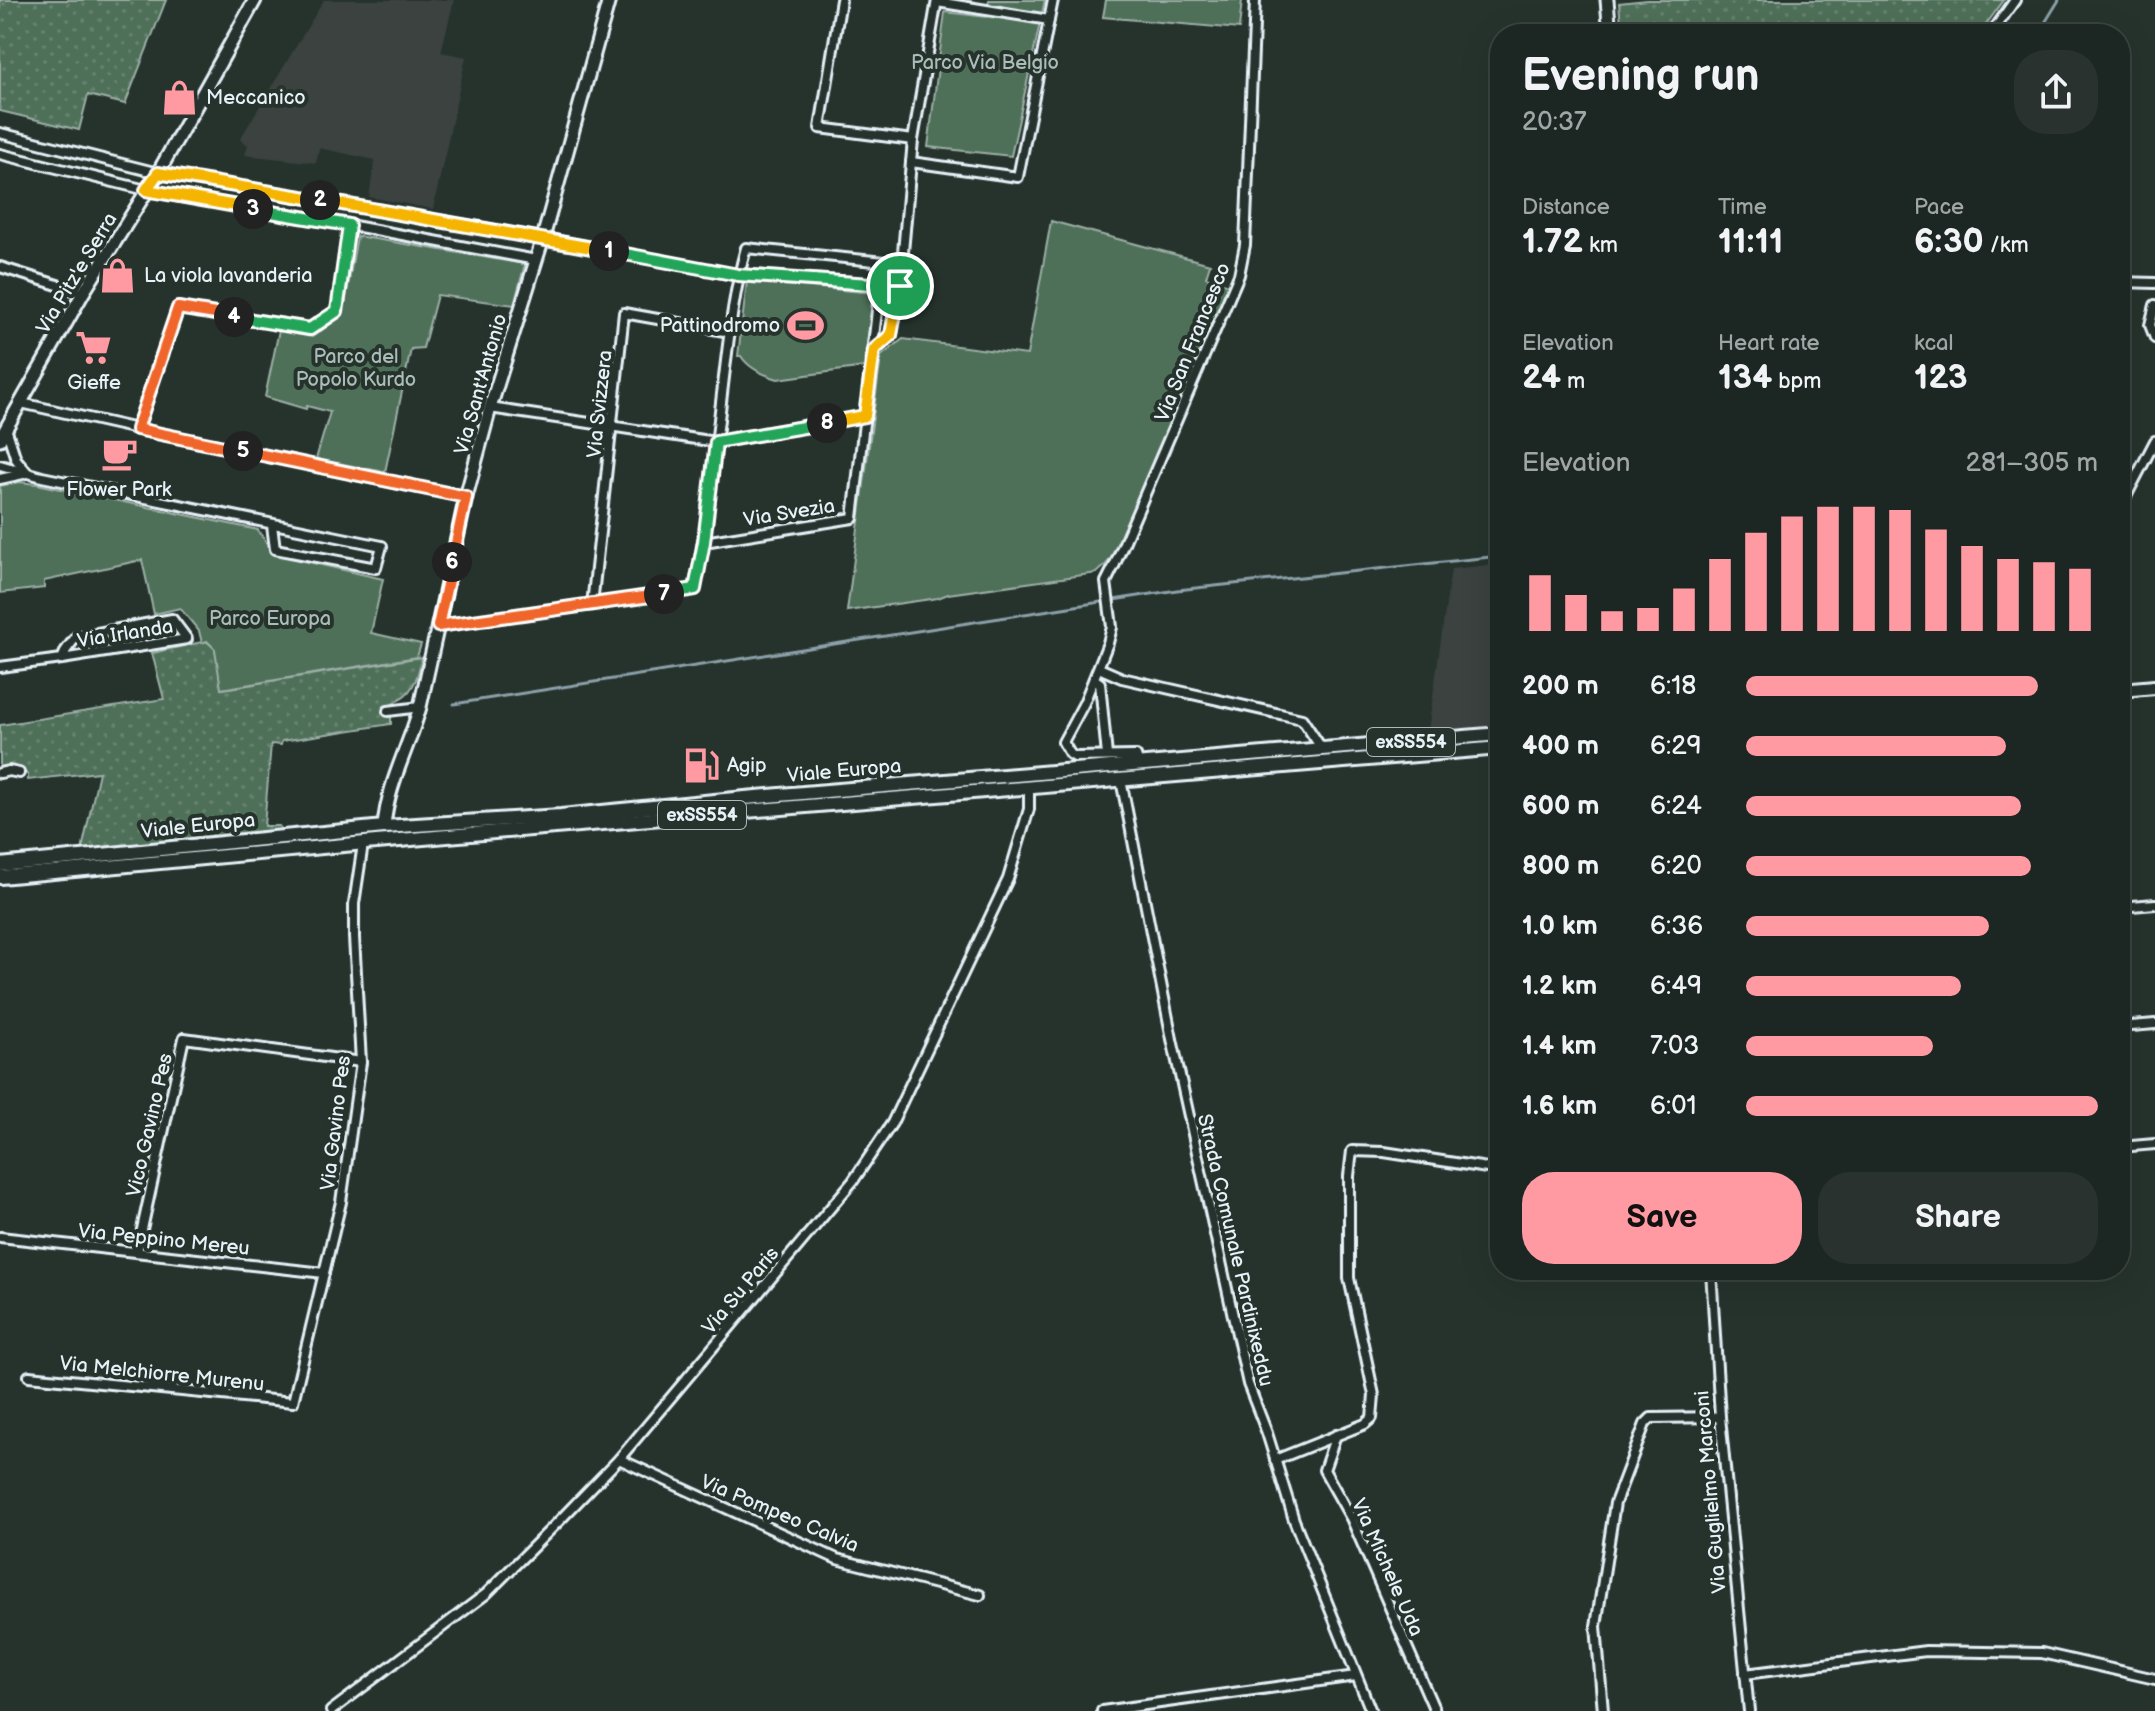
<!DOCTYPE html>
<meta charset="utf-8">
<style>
body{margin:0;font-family:"Balsamiq Sans",sans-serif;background:#29322f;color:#f1f3f6;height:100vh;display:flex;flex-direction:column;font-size:30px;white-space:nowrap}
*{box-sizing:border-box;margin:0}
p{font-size:26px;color:#a0a5a5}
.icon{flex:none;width:44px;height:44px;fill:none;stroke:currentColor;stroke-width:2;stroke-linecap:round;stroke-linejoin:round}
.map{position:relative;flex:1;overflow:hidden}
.panel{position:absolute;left:1490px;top:24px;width:640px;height:1256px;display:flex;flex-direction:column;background:#1c2622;border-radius:32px;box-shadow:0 8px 32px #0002,0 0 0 2px #3a4340}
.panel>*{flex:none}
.pin{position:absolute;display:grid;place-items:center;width:68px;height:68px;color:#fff;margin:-34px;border:4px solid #fff;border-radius:50%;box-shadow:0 2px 8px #0007}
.km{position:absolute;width:40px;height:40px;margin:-20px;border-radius:50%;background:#222;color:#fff;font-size:22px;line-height:40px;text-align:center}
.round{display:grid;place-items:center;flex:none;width:84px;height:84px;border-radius:32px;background:#29322f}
.overview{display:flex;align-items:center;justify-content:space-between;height:136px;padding:0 32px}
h1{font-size:44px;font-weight:600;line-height:60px}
.stats{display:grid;grid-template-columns:repeat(3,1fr);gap:12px;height:136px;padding:8px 32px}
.stats div{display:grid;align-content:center}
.stats b{font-size:34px;font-weight:600}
.stats small{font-size:22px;font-weight:400}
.stats p{font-size:22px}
.chart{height:224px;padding:16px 32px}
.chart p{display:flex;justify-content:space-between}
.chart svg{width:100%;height:144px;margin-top:8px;stroke:#ff9aa2;stroke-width:6}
.primary-button{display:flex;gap:16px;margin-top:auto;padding:16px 32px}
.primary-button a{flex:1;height:92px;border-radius:32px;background:#ff9aa2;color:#111;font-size:32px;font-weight:600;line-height:92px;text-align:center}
.primary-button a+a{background:#29322f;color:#f1f3f6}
ul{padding:0 32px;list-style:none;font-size:26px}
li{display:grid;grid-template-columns:128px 96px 1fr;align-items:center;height:60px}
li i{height:20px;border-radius:10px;background:#ff9aa2}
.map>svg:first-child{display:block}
.built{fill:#3a4241}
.grass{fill:url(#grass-dots);stroke:#9cb0a8;stroke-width:2}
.park{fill:#4f6f59;stroke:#9cb0a8;stroke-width:2}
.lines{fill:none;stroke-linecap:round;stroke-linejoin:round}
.stream{stroke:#8da1aa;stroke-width:3}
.street-casing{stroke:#e8f1f8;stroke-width:14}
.secondary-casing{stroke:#e8f1f8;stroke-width:17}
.primary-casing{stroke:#e8f1f8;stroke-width:18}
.street{stroke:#26332d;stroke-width:8}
.secondary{stroke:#26332d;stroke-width:11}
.primary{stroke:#26332d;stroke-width:12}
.split-1-casing{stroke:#fff;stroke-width:16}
.split-2-casing{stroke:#fff;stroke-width:16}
.split-3-casing{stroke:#fff;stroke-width:16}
.split-4-casing{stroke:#fff;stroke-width:16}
.split-5-casing{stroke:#fff;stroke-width:16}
.split-6-casing{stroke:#fff;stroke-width:16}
.split-7-casing{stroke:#fff;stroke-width:16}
.split-8-casing{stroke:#fff;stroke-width:16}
.split-9-casing{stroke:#fff;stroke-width:16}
.split-1{stroke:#22a559;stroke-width:10}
.split-2{stroke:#f5b400;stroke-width:10}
.split-3{stroke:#f5b400;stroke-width:10}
.split-4{stroke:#22a559;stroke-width:10}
.split-5{stroke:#f0652b;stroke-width:10}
.split-6{stroke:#f0652b;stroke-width:10}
.split-7{stroke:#f0652b;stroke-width:10}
.split-8{stroke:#22a559;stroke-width:10}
.split-9{stroke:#f5b400;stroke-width:10}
.labels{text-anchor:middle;stroke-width:8;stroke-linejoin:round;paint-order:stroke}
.shield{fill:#26332d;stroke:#aeb8bb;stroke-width:2}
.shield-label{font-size:18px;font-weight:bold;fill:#e8f1f8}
.park-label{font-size:20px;fill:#abbdb8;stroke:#26332d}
.poi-label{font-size:20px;fill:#e8f1f8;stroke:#26332d;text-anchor:start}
.street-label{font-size:20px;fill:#e8f1f8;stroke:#26332d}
</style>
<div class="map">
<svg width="2155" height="1711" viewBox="0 0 2155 1711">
<defs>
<pattern id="grass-dots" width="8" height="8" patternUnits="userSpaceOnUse" patternTransform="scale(2)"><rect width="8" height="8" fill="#4f6f59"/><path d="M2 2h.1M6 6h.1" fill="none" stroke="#688472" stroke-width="1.8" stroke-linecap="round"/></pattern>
</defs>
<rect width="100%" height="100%" fill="#26332d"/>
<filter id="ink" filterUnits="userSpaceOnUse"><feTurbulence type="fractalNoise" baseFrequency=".0125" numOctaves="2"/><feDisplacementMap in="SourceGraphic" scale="16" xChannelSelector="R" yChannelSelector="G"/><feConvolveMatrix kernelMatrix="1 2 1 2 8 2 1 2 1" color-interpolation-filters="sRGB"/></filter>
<g filter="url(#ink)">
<g class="built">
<polygon points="324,0 454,0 441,52 466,57 433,209 369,197 375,160 319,148 316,163 245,155 248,145 240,139"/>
<polygon points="1500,564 1500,725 1428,731 1451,569"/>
</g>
<g class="grass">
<polygon points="0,0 166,0 125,104 88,95 79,130 0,111"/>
<polygon points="1647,0 2004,0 1979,34 1622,34 1619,3"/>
<path d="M206 641 215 648 222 689 422 657C419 672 415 690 401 698 395 703 391 704 385 710L391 716V724L282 741 281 745 271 744 264 826H279L284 833 83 854V845L99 772 28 780V775C18 766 13 766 0 768V725L164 699 152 653Z"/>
</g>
<g class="park">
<polygon points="989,0 1045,0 1011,156 928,147 945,12 986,17"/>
<polygon points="1106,0 1242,0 1239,29 1103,17"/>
<path d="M1051 221 1210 264 1206 277 1229 285C1207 348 1180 411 1153 472 1139 505 1126 549 1097 573L948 594 938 598 847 611 881 356 903 339 1027 355Z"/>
<polygon points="357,236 525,264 514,305 437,295 423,348 411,349 385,472 316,459 330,412 307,406 306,409 265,397 279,330 312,337 343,315"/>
<path d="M747 281 874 293 864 367 778 379C764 375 749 369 741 356H738Z"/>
<polygon points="19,482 37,484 258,530 274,554 383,579 371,633 421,644 417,657 221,689 215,649 207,641 202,643 199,631 180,608 154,614 142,560 44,581 44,588 0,593 0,486"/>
</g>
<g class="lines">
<g class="stream">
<polyline points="2038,34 2059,0"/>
<polyline points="454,704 1177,590 1500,556"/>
</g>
<defs>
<g id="street">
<polyline points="841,0 820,128 913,140"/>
<polyline points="937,2 1049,20"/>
<polyline points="1991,34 2015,0"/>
<polyline points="0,133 158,173 543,238 738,275 900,286"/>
<polyline points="0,154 146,190 349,225 536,260"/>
<polyline points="911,162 1018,177 1053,0"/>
<polyline points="0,267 83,293"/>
<polyline points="2120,282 2155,283"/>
<polyline points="2155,305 2150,325 2155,338"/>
<polyline points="874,350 891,335 900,286 913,140 937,0"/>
<polyline points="21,403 137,429 466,497"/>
<polyline points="490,408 716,442 865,416"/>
<polyline points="6,428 16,459 27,472"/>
<polyline points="137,429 178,308 310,329 337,311 349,225"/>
<polyline points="0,465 42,477 382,546 376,568 275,549 272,525"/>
<polyline points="0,479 23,474"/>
<polyline points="2120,508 2155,441"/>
<polyline points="704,542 853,518 880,285"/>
<polyline points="592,605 624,313 730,332"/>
<path d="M438 626 695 589C709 516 716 442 725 369 730 328 735 287 746 248L904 264"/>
<polyline points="0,667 62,659 187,639 172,619 76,637 66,650 62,659"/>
<polyline points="1099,668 1122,678 1302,719 1322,749"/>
<polyline points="1094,679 1100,683 1107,756"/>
<polyline points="388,711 420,707"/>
<polyline points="1139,765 1136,756 1075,757 1070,754 1063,742 1084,703 1108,643 1112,627 1106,582 1115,564 1239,275 1245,245 1255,0"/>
<polyline points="0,773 9,771 19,773"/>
<polyline points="1121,780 1172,1039 1248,1384 1267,1433 1294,1520 1371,1711"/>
<polyline points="2120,907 2155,904"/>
<polyline points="2120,1027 2155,1024"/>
<polyline points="2120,1147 2155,1144"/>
<polyline points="0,1237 324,1273"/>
<polyline points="137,1252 184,1038 361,1062"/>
<polyline points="1711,1270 1720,1417 1749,1711"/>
<polyline points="29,1376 293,1402 341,1202 361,1062 354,937 354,904 363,844"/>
<polyline points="1336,1435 1324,1470 1351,1518 1435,1711"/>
<polyline points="619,1459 837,1559 980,1595"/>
<polyline points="1275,1460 1365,1424 1372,1418 1374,1395 1349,1278 1349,1176 1352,1151 1384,1152 1500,1170"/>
<polyline points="1745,1674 1926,1651 2042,1653 2155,1679"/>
<polyline points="331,1711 486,1594 560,1520 619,1459 853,1181 892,1123 1008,879 1029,809 1029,788"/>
<polyline points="1102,1711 1356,1676"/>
<polyline points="1603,1711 1596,1626 1615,1503 1645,1424 1651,1418 1720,1417"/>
</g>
<g id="secondary">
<polyline points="1607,0 1610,34"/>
<polyline points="0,439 83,293 158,173 255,0"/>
<path d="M384 827C387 785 409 747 420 707L466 497 490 408 543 238 609 0"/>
</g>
<g id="primary">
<polyline points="2120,690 2155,687"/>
<polyline points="0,865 384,827 561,816 745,798 1500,734"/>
<polyline points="0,877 376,842 1500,748"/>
</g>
</defs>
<use href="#street" class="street-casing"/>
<use href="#secondary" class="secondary-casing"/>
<use href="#primary" class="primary-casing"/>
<use href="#street" class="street"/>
<use href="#secondary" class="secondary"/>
<use href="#primary" class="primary"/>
</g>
</g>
<g class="lines" filter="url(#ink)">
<defs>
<polyline id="split-1" points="609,251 738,275 900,286"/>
<polyline id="split-2" points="320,200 609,251"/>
<polyline id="split-3" points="253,209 146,190 158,173 320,200"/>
<polyline id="split-4" points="234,317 310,329 337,311 349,225 253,209"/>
<polyline id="split-5" points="234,317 178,308 137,429 243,451"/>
<polyline id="split-6" points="243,451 466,497 452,562"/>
<polyline id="split-7" points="452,562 438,626 664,594"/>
<polyline id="split-8" points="664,594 695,589 704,542 716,442 827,423"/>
<polyline id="split-9" points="827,423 865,416 874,350 891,335 900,286"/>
</defs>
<use href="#split-1" class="split-1-casing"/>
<use href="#split-2" class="split-2-casing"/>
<use href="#split-3" class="split-3-casing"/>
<use href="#split-4" class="split-4-casing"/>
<use href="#split-5" class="split-5-casing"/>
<use href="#split-6" class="split-6-casing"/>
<use href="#split-7" class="split-7-casing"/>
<use href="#split-8" class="split-8-casing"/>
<use href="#split-9" class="split-9-casing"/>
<use href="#split-1" class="split-1"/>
<use href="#split-2" class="split-2"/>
<use href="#split-3" class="split-3"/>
<use href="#split-4" class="split-4"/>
<use href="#split-5" class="split-5"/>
<use href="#split-6" class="split-6"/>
<use href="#split-7" class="split-7"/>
<use href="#split-8" class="split-8"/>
<use href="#split-9" class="split-9"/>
</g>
<defs>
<symbol id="shop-bare" viewBox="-9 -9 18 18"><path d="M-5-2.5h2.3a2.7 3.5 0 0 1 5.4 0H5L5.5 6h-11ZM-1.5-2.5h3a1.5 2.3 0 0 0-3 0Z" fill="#ff9aa2" stroke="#26332d" stroke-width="2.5" paint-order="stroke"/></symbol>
<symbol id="stadium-bare" viewBox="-9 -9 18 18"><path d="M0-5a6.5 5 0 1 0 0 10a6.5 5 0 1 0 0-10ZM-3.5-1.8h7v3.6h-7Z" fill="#ff9aa2" stroke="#26332d" stroke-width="2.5" paint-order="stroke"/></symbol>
<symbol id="supermarket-bare" viewBox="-9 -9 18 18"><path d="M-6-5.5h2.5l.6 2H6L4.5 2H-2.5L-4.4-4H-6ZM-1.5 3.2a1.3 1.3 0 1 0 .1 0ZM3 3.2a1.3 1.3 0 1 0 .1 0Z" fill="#ff9aa2" stroke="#26332d" stroke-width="2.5" paint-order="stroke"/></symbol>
<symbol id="cafe-bare" viewBox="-9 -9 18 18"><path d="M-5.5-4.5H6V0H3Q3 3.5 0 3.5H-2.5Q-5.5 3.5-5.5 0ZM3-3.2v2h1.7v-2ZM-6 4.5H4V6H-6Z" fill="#ff9aa2" stroke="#26332d" stroke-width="2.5" paint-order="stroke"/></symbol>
<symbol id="fuel-bare" viewBox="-9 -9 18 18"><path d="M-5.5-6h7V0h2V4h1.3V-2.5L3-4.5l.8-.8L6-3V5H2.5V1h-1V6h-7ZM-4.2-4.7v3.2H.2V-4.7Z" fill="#ff9aa2" stroke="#26332d" stroke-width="2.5" paint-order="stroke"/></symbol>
</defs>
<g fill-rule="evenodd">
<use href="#shop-bare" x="154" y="72" width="51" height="51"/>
<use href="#shop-bare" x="92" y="250" width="51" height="51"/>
<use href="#stadium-bare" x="780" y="300" width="51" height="51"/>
<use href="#supermarket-bare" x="68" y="322" width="51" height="51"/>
<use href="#cafe-bare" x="94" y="428" width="51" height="51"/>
<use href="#fuel-bare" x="676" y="740" width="51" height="51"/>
</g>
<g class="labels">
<g class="shield">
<rect x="1367" y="728" width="88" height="28" rx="6"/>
<rect x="658" y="801" width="88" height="28" rx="6"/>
</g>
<g class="shield-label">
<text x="1411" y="748">exSS554</text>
<text x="702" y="821">exSS554</text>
</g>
<g class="park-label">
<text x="985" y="69">Parco Via Belgio</text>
<text x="356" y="363">Parco del<tspan x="356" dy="23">Popolo Kurdo</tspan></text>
<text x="270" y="625">Parco Europa</text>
</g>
<g class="poi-label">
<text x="206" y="104">Meccanico</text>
<text x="144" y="282">La viola lavanderia</text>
<text x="780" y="332" text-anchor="end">Pattinodromo</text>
<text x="94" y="389" text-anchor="middle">Gieffe</text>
<text x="119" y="496" text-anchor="middle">Flower Park</text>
<text x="727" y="772">Agip</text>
</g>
<g class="street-label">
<text transform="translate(76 273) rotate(-59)" y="7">Via Pitz'e Serra</text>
<text transform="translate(1192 342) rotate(-68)" y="7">Via San Francesco</text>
<text transform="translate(480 384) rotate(-74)" y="7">Via Sant'Antonio</text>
<text transform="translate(599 404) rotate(-84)" y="7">Via Svizzera</text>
<text transform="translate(789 512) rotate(-9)" y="7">Via Svezia</text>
<text transform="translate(125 633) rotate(-9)" y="7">Via Irlanda</text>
<text transform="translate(844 770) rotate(-5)" y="7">Viale Europa</text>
<text transform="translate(198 825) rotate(-6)" y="7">Viale Europa</text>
<text transform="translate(335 1123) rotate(-83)" y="7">Via Gavino Pes</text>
<text transform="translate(149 1125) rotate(-77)" y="7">Vico Gavino Pes</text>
<text transform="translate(164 1239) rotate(6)" y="7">Via Peppino Mereu</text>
<text transform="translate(1236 1250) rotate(77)" y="7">Strada Comunale Pardinixeddu</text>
<text transform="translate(740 1290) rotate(-50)" y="7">Via Su Paris</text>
<text transform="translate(162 1373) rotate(6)" y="7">Via Melchiorre Murenu</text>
<text transform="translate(1710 1492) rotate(-95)" y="7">Via Guglielmo Marconi</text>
<text transform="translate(780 1513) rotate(23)" y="7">Via Pompeo Calvia</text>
<text transform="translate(1388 1567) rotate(66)" y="7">Via Michele Uda</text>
</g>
</g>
</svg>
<div class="pin" style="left:900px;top:286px;background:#1e9e55"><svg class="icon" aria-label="arrive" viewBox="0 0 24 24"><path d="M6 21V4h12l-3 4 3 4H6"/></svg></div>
<b class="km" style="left:609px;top:251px">1</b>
<b class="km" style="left:320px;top:200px">2</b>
<b class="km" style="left:253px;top:209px">3</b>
<b class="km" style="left:234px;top:317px">4</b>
<b class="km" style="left:243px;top:451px">5</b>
<b class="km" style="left:452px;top:562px">6</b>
<b class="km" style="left:664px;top:594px">7</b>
<b class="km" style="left:827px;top:423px">8</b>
<section class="panel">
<div class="overview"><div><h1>Evening run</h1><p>20:37</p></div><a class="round"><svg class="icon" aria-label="share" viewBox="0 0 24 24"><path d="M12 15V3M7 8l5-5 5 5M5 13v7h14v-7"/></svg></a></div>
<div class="stats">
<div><p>Distance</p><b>1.72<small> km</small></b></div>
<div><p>Time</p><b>11:11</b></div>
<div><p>Pace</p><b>6:30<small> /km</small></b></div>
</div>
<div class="stats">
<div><p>Elevation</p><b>24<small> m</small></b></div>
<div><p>Heart rate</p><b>134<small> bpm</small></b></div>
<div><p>kcal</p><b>123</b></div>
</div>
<div class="chart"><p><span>Elevation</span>281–305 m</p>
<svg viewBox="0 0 160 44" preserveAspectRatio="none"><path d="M5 44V27M15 44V33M25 44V38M35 44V37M45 44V31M55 44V22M65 44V14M75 44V9M85 44V6M95 44V6M105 44V7M115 44V13M125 44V18M135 44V22M145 44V23M155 44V25"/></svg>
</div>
<ul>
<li><b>200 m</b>6:18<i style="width:83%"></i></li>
<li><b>400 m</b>6:29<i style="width:74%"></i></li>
<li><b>600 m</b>6:24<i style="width:78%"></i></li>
<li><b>800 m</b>6:20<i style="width:81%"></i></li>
<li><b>1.0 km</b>6:36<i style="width:69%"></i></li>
<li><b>1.2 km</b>6:49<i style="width:61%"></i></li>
<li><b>1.4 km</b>7:03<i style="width:53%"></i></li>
<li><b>1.6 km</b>6:01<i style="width:100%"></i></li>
</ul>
<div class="primary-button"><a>Save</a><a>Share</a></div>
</section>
</div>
